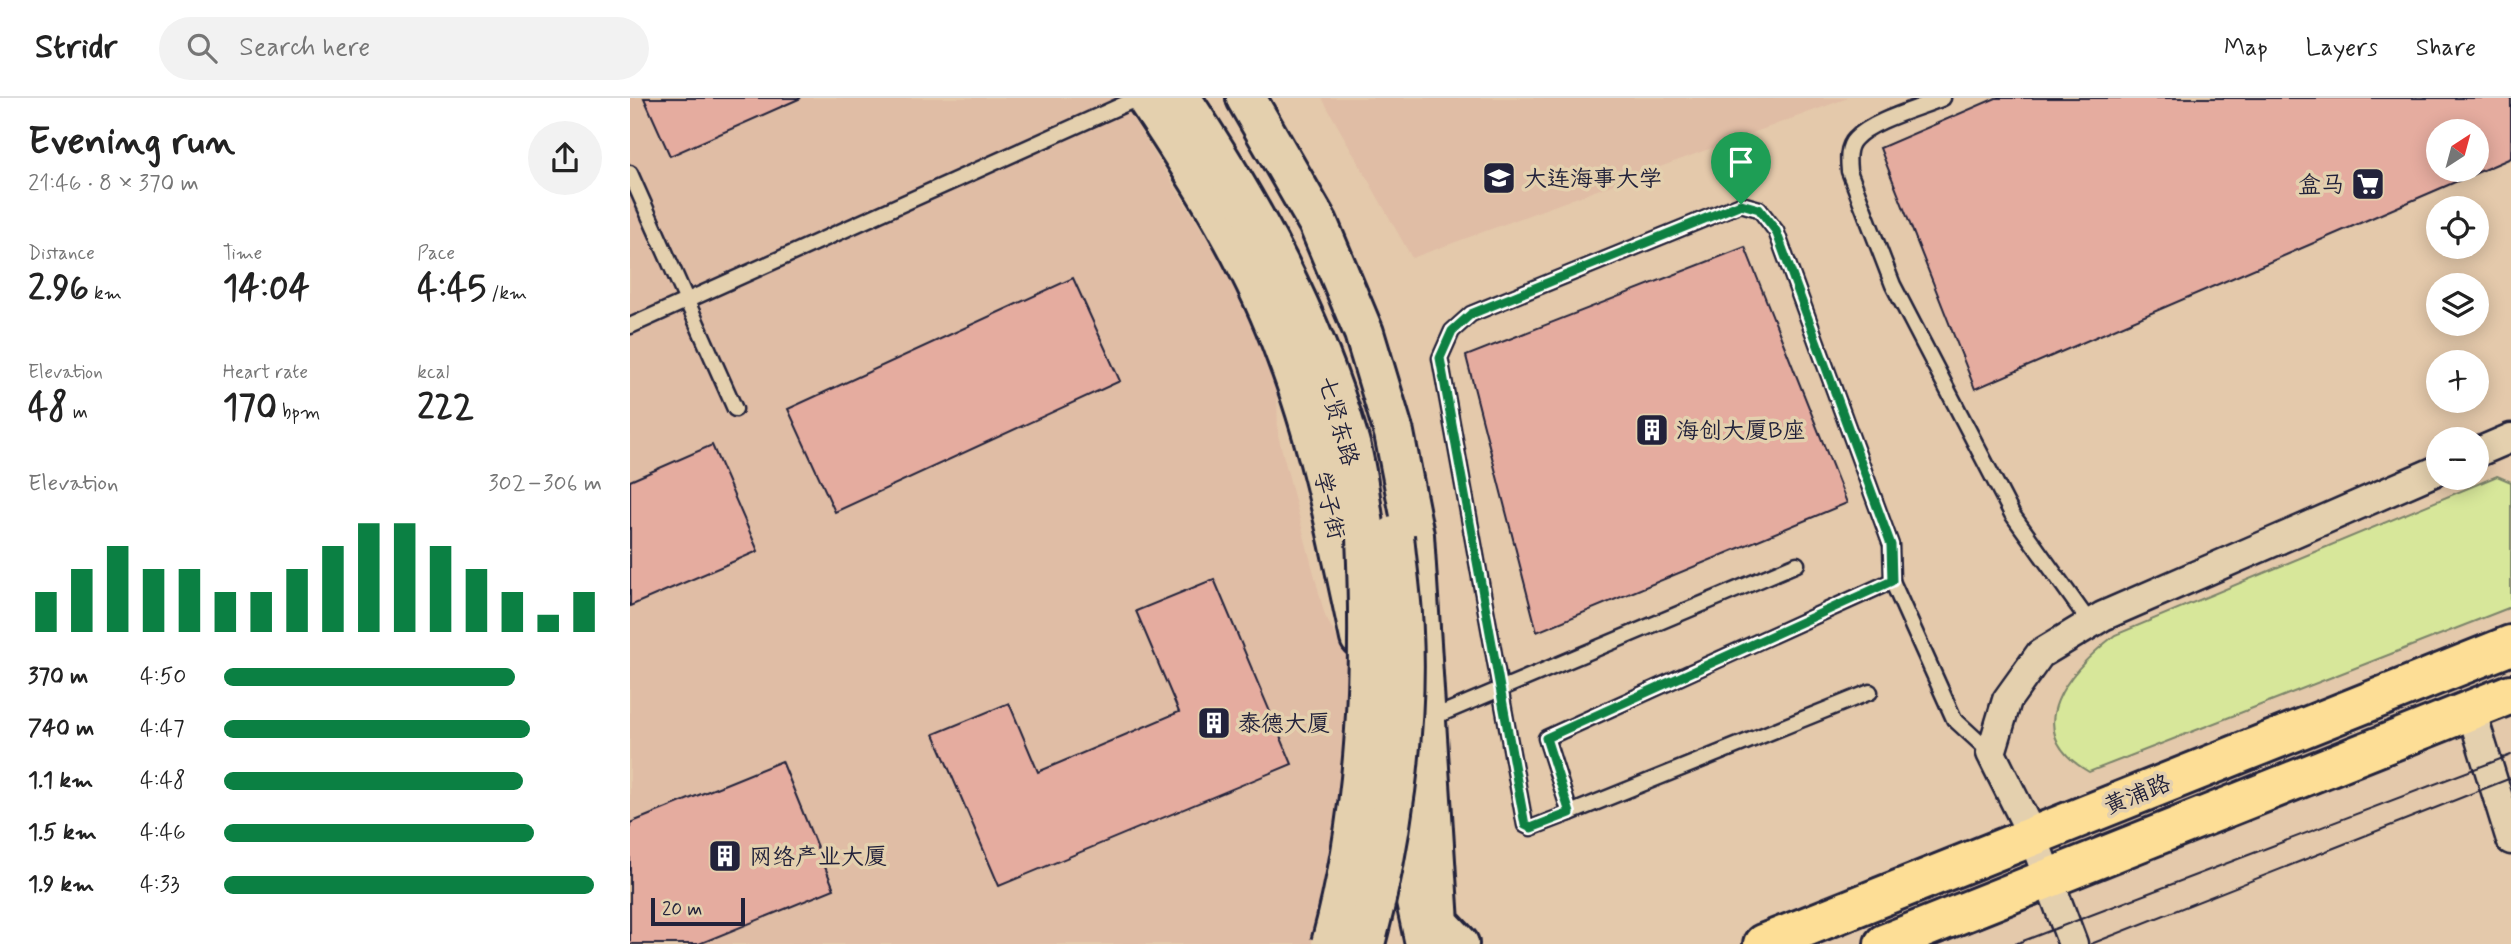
<!DOCTYPE html>
<meta charset="utf-8">
<style>
body{margin:0;font-family:Mynerve,"LXGW WenKai TC",sans-serif;background:#f2f2f2;color:#222;height:100vh;display:flex;flex-direction:column;font-size:26px;white-space:nowrap}
*{box-sizing:border-box;margin:0}
p{font-size:23px;color:#767676}
.icon{flex:none;width:38px;height:38px;fill:none;stroke:currentColor;stroke-width:2;stroke-linecap:round;stroke-linejoin:round}
.map{position:relative;flex:1;overflow:hidden}
.details{display:flex;flex-direction:column;background:#fff;width:630px}
.details>*{flex:none}
.needle{width:46px;rotate:36deg}
.tools{position:absolute;left:1796px;top:21px;display:grid;gap:14px}
.tools a{display:grid;place-items:center;width:63px;height:63px;border-radius:50%;background:#fff;box-shadow:0 4px 18px #0003;font-size:35px}
.scale{position:absolute;left:21px;bottom:18px;width:94px;box-sizing:border-box;padding-left:7px;border:4px solid #22223b;border-top:0;font-size:19px;line-height:24px;white-space:nowrap;color:#22223b;-webkit-text-stroke:5px #e4d0ae;paint-order:stroke}
.pin{position:absolute;display:grid;place-items:center;width:60px;height:60px;color:#fff;margin:-72px -30px;border-radius:50% 50% 50% 0;rotate:-45deg;box-shadow:0 0 7px #0007}
.pin .icon{rotate:45deg}
.round{display:grid;place-items:center;flex:none;width:74px;height:74px;border-radius:37px;background:#f2f2f2}
.overview{display:flex;align-items:center;justify-content:space-between;height:119px;padding:0 28px}
h1{font-size:38px;font-weight:800;line-height:52px}
.stats{display:grid;grid-template-columns:repeat(3,1fr);gap:10px;height:119px;padding:7px 28px}
.stats div{display:grid;align-content:center}
.stats b{font-size:35px;font-weight:800}
.stats small{font-size:19px;font-weight:400}
.stats p{font-size:19px}
.chart{height:196px;padding:14px 28px}
.chart p{display:flex;justify-content:space-between}
.chart svg{width:100%;height:126px;margin-top:7px;stroke:#0b8043;stroke-width:6}
ul{padding:0 28px;list-style:none;font-size:23px}
li{display:grid;grid-template-columns:112px 84px 1fr;align-items:center;height:52px}
li i{height:18px;border-radius:9px;background:#0b8043}
header{display:flex;align-items:center;gap:42px;box-sizing:border-box;height:98px;padding:0 35px;background:#fff;border-bottom:2px solid #e0e0e0}
header strong{font-size:33px}
nav{display:flex;gap:38px;margin-inline-start:auto;font-size:24px}
.search{width:490px;height:63px;background:#f2f2f2;display:flex;align-items:center;gap:18px;box-sizing:border-box;padding:0 24px;border-radius:38px;color:#767676;font-size:26px}
main{display:flex;flex:1;min-height:0}
.map>svg:first-child{display:block}
.built{fill:#e0bda5}
.green{fill:#d7e79a;stroke:#7c846a;stroke-width:2}
.building{fill:#e5ac9f;stroke:#22223b;stroke-width:2;fill-rule:evenodd}
.lines{fill:none;stroke-linecap:round;stroke-linejoin:round}
.service-casing{stroke:#22223b;stroke-width:19}
.minor-casing{stroke:#22223b;stroke-width:33}
.secondary-casing{stroke:#22223b;stroke-width:44}
.trunk-casing{stroke:#22223b;stroke-width:44}
.service{stroke:#e4d0ae;stroke-width:14}
.minor{stroke:#e4d0ae;stroke-width:28}
.secondary{stroke:#e4d0ae;stroke-width:38}
.trunk{stroke:#fdde96;stroke-width:38}
.tram{stroke:#22223b;stroke-width:2}
.secondary-bridge-casing{stroke:#22223b;stroke-width:44;stroke-linecap:butt}
.secondary-bridge{stroke:#e4d0ae;stroke-width:38}
.route-casing{stroke:#fff;stroke-width:14}
.route{stroke:#0b8043;stroke-width:9}
.labels{text-anchor:middle;stroke-width:7;stroke-linejoin:round;paint-order:stroke}
.poi-label{font-size:23px;fill:#22223b;stroke:#e4d0ae;text-anchor:start}
.street-label{font-size:23px;fill:#22223b;stroke:#e4d0ae}
</style>
<header>
<strong>Stridr</strong>
<div class="search"><svg class="icon" aria-label="search" viewBox="0 0 24 24"><circle cx="10" cy="10" r="6"/><path d="M15 15l6 6"/></svg>Search here</div>
<nav><a>Map</a><a>Layers</a><a>Share</a></nav>
</header>
<main>
<section class="details">
<div class="overview"><div><h1>Evening run</h1><p>21:46 · 8 × 370 m</p></div><a class="round"><svg class="icon" aria-label="share" viewBox="0 0 24 24"><path d="M12 15V3M7 8l5-5 5 5M5 13v7h14v-7"/></svg></a></div>
<div class="stats">
<div><p>Distance</p><b>2.96<small> km</small></b></div>
<div><p>Time</p><b>14:04</b></div>
<div><p>Pace</p><b>4:45<small> /km</small></b></div>
</div>
<div class="stats">
<div><p>Elevation</p><b>48<small> m</small></b></div>
<div><p>Heart rate</p><b>170<small> bpm</small></b></div>
<div><p>kcal</p><b>222</b></div>
</div>
<div class="chart"><p><span>Elevation</span>302–306 m</p>
<svg viewBox="0 0 160 44" preserveAspectRatio="none"><path d="M5 44V30M15 44V22M25 44V14M35 44V22M45 44V22M55 44V30M65 44V30M75 44V22M85 44V14M95 44V6M105 44V6M115 44V14M125 44V22M135 44V30M145 44V38M155 44V30"/></svg>
</div>
<ul>
<li><b>370 m</b>4:50<i style="width:77%"></i></li>
<li><b>740 m</b>4:47<i style="width:81%"></i></li>
<li><b>1.1 km</b>4:48<i style="width:79%"></i></li>
<li><b>1.5 km</b>4:46<i style="width:82%"></i></li>
<li><b>1.9 km</b>4:33<i style="width:98%"></i></li>
</ul>
</section>
<div class="map">
<svg width="1881" height="846" viewBox="0 0 1881 846">
<rect width="100%" height="100%" fill="#e4c9ab"/>
<filter id="ink" filterUnits="userSpaceOnUse"><feTurbulence type="fractalNoise" baseFrequency=".0143" numOctaves="2"/><feDisplacementMap in="SourceGraphic" scale="14" xChannelSelector="R" yChannelSelector="G"/><feConvolveMatrix kernelMatrix="1 2 1 2 8 2 1 2 1" color-interpolation-filters="sRGB"/></filter>
<g filter="url(#ink)">
<g class="built">
<polygon points="0,0 490,0 646,252 648,337 695,518 726,573 757,846 0,846"/>
<polygon points="692,0 1218,0 782,160"/>
</g>
<path class="green" d="M1867 378 1881 384V509L1459 674C1386 632 1440 572 1485 537Z"/>
<g class="building">
<polygon points="14,0 171,0 40,58"/>
<path d="M1366 0H1881V60L1345 291 1250 50ZM1808 33H1846V72H1808Z"/>
<polygon points="1115,149 1217,405 907,534 836,258"/>
<polygon points="443,180 490,283 205,414 158,311"/>
<polygon points="82,347 128,453 0,508 0,383"/>
<polygon points="584,481 662,666 369,788 304,636 379,605 408,674 549,614 506,513"/>
<polygon points="152,663 204,791 69,846 0,846 0,725"/>
</g>
<g class="lines">
<defs>
<g id="service">
<path d="M1313 0C1290 10 1242 22 1225 41 1217 49 1218 62 1219 73L1263 187 1382 416 1460 525"/>
<polyline points="0,75 105,311"/>
<polyline points="0,228 508,0"/>
<polyline points="1240,594 940,715 916,640 1262,483 1324,621 1361,655"/>
<polyline points="799,621 1167,466"/>
<polyline points="940,715 901,730 895,727 810,260 822,233 841,216 1111,106 1129,111 1146,133 1261,447 1262,483"/>
</g>
<g id="minor">
<polyline points="1846,355 1881,340"/>
<polyline points="1841,612 1881,742"/>
<polyline points="1443,846 1402,737 1361,655 1377,602 1410,556 1473,518 1808,372"/>
</g>
<g id="secondary">
<path d="M516 0C570 81 623 165 656 257 691 348 709 444 730 540"/>
<path d="M551 0C622 108 681 213 718 339 728 370 730 406 736 439"/>
<polyline points="616,0 688,125 734,235 764,335 784,437 809,825 829,846"/>
<polyline points="764,701 795,846"/>
</g>
<g id="trunk">
<polyline points="1133,846 1881,547"/>
<polyline points="1254,846 1881,596"/>
</g>
</defs>
<use href="#service" class="service-casing"/>
<use href="#minor" class="minor-casing"/>
<use href="#secondary" class="secondary-casing"/>
<use href="#trunk" class="trunk-casing"/>
<use href="#service" class="service"/>
<use href="#minor" class="minor"/>
<use href="#secondary" class="secondary"/>
<use href="#trunk" class="trunk"/>
<g class="tram">
<polyline points="1385,846 1881,657"/>
<polyline points="1461,846 1881,680"/>
</g>
<defs>
<g id="secondary-bridge">
<path d="M701 846C737 712 742 577 736 439"/>
<path d="M735 846C760 753 778 630 773 534 772 502 767 470 764 438"/>
</g>
</defs>
<use href="#secondary-bridge" class="secondary-bridge-casing"/>
<use href="#secondary-bridge" class="secondary-bridge"/>
</g>
</g>
<g class="lines" filter="url(#ink)">
<defs>
<polygon id="route" points="1111,106 1129,111 1146,133 1261,447 1262,483 916,640 940,715 901,730 895,727 810,260 822,233 841,216"/>
</defs>
<use href="#route" class="route-casing"/>
<use href="#route" class="route"/>
</g>
<defs>
<symbol id="university-square" viewBox="-11 -11 22 22"><rect x="-9" y="-9" width="18" height="18" rx="4" fill="#22223b" stroke="#e4d0ae"/><path d="M0-5L7-2L0 1L-7-2ZM-4 1L0 2.5L4 1V4Q0 6-4 4Z" fill="#fff"/></symbol>
<symbol id="supermarket-square" viewBox="-11 -11 22 22"><rect x="-9" y="-9" width="18" height="18" rx="4" fill="#22223b" stroke="#e4d0ae"/><path d="M-6-5.5h2.5l.6 2H6L4.5 2H-2.5L-4.4-4H-6ZM-1.5 3.2a1.3 1.3 0 1 0 .1 0ZM3 3.2a1.3 1.3 0 1 0 .1 0Z" fill="#fff"/></symbol>
<symbol id="building-square" viewBox="-11 -11 22 22"><rect x="-9" y="-9" width="18" height="18" rx="4" fill="#22223b" stroke="#e4d0ae"/><path d="M-4-6H4V6H1V3H-1V6H-4ZM-2.5-4.3h1.7v1.8h-1.7ZM.8-4.3h1.7v1.8H.8ZM-2.5-1h1.7V.8h-1.7ZM.8-1h1.7V.8H.8Z" fill="#fff"/></symbol>
</defs>
<g fill-rule="evenodd">
<use href="#university-square" x="850" y="61" width="38" height="38"/>
<use href="#supermarket-square" x="1719" y="67" width="38" height="38"/>
<use href="#building-square" x="1003" y="313" width="38" height="38"/>
<use href="#building-square" x="565" y="606" width="38" height="38"/>
<use href="#building-square" x="76" y="739" width="38" height="38"/>
</g>
<g class="labels">
<g class="poi-label">
<text x="894" y="88">大连海事大学</text>
<text x="1714" y="94" text-anchor="end">盒马</text>
<text x="1046" y="340">海创大厦B座</text>
<text x="608" y="633">泰德大厦</text>
<text x="119" y="766">网络产业大厦</text>
</g>
<g class="street-label">
<text transform="translate(709 323) rotate(74)" y="8">七贤东路</text>
<text transform="translate(700 407) rotate(77)" y="8">学子街</text>
<text transform="translate(1507 696) rotate(-22)" y="8">黄浦路</text>
</g>
</g>
</svg>
<div class="tools">
<a><svg class="needle" viewBox="-14 -14 28 28"><path d="M0-13l5 13h-10z" fill="#e53935"/><path d="M0 13l5-13h-10z" fill="#767676"/></svg></a>
<a><svg class="icon" aria-label="locate" viewBox="0 0 24 24"><circle cx="12" cy="12" r="6"/><path d="M12 2v4M12 18v4M2 12h4M18 12h4"/></svg></a>
<a><svg class="icon" aria-label="layers" viewBox="0 0 24 24"><path d="M12 4l9 5-9 5-9-5zM3 14l9 5 9-5"/></svg></a>
<a>+</a>
<a>−</a>
</div>
<div class="scale">20 m</div>
<div class="pin" style="left:1111px;top:106px;background:#1e9e55"><svg class="icon" aria-label="arrive" viewBox="0 0 24 24"><path d="M6 21V4h12l-3 4 3 4H6"/></svg></div>
</div>
</main>
